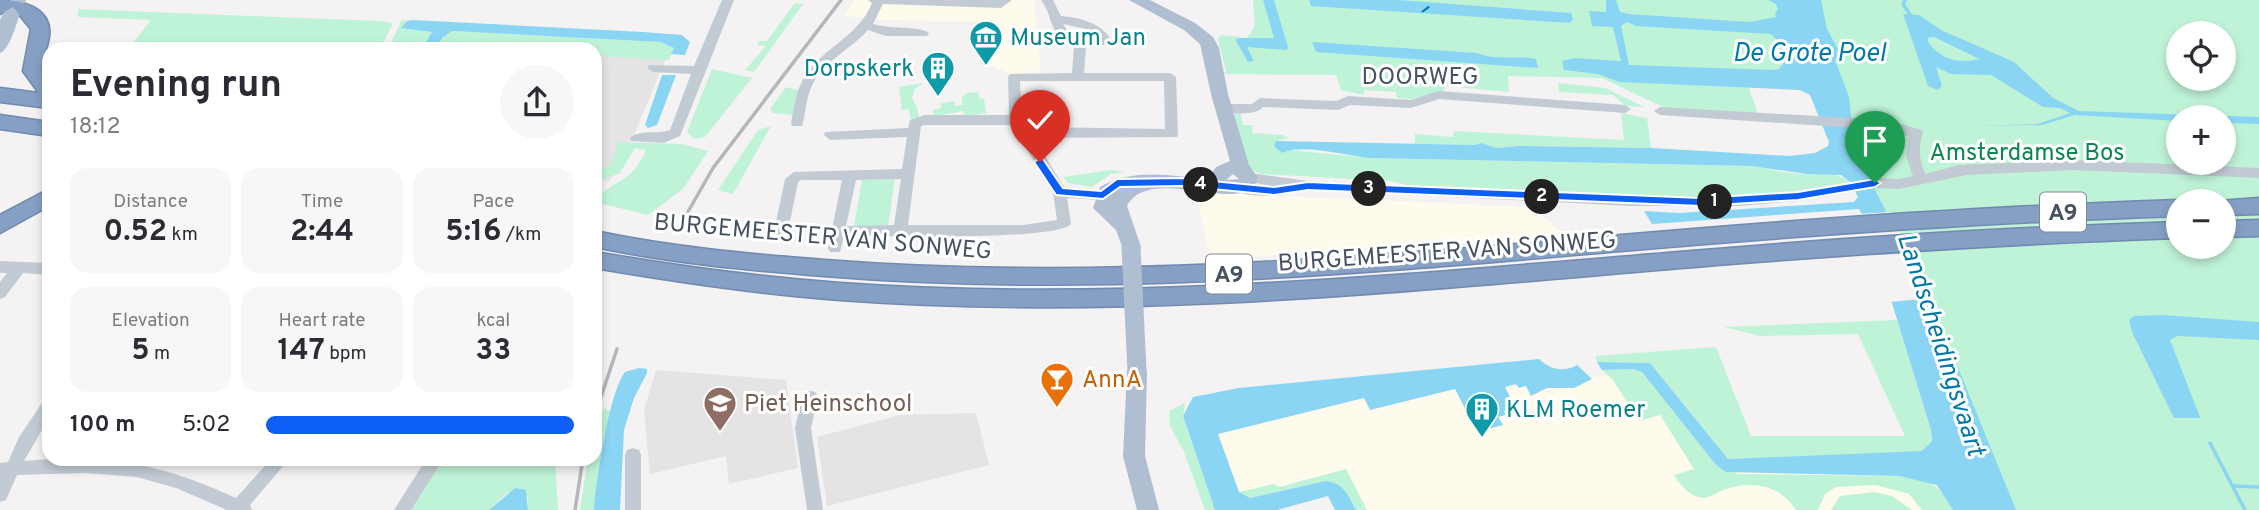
<!DOCTYPE html>
<meta charset="utf-8">
<style>
body{margin:0;font-family:Overpass,sans-serif;background:#f7f7f7;color:#2b2b33;height:100vh;display:flex;flex-direction:column;font-size:26px;white-space:nowrap}
*{box-sizing:border-box;margin:0}
p{font-size:23px;color:#7c7c81}
.icon{flex:none;width:38px;height:38px;fill:none;stroke:currentColor;stroke-width:2;stroke-linecap:round;stroke-linejoin:round}
.map{position:relative;flex:1;overflow:hidden}
.side{position:absolute;left:42px;top:42px;width:560px;height:424px;display:flex;flex-direction:column;background:#fff;border-radius:21px;box-shadow:0 4px 10px #0003}
.side>*{flex:none}
.controls{position:absolute;left:2166px;top:21px;display:grid;gap:14px}
.controls a{display:grid;place-items:center;width:70px;height:70px;border-radius:50%;background:#fff;box-shadow:0 4px 10px #0003;font-size:35px}
.pin{position:absolute;display:grid;place-items:center;width:60px;height:60px;color:#fff;margin:-72px -30px;border-radius:50% 50% 50% 0;rotate:-45deg;box-shadow:0 0 7px #0007}
.pin .icon{rotate:45deg}
.km{position:absolute;width:35px;height:35px;margin:-18px;border-radius:50%;background:#222;color:#fff;font-size:19px;line-height:35px;text-align:center}
.round{display:grid;place-items:center;flex:none;width:74px;height:74px;border-radius:37px;background:#f7f7f7}
.headline{display:flex;align-items:center;justify-content:space-between;height:119px;padding:0 28px}
h1{font-size:38px;font-weight:700;line-height:52px}
.figures{display:grid;grid-template-columns:repeat(3,1fr);gap:10px;height:119px;padding:7px 28px}
.figures div{display:grid;align-content:center;border-radius:18px;background:#f7f7f7;text-align:center}
.figures b{font-size:30px;font-weight:700}
.figures small{font-size:19px;font-weight:400}
.figures p{font-size:19px}
ul{padding:0 28px;list-style:none;font-size:23px}
li{display:grid;grid-template-columns:112px 84px 1fr;align-items:center;height:52px}
li i{height:18px;border-radius:9px;background:#0c5ef4}
.map>svg:first-child{display:block}
.commercial{fill:#fefaec}
.education{fill:#e5e3e4}
.green{fill:#bff3d7;fill-rule:evenodd}
.water{fill:#89d5f3;fill-rule:evenodd}
.pier{fill:#f4f2f2}
.lines{fill:none;stroke-linecap:round;stroke-linejoin:round}
.stream{stroke:#89d5f3;stroke-width:3.5}
.ferry{stroke:#0379aa;stroke-width:2;stroke-dasharray:9 7;stroke-linecap:butt}
.highway-casing{stroke:#718ab0;stroke-width:3}
.minor{fill:#c2cbd4;fill-rule:evenodd}
.major{fill:#b0bed2;fill-rule:evenodd}
.highway{fill:#869fc4;fill-rule:evenodd}
.rail{stroke:#b3b6bd;stroke-width:3.5}
.major-bridge{stroke:#b0bed2;stroke-width:19}
.route{fill:#0c5ef4;stroke:#fff;stroke-width:2}
.labels{text-anchor:middle;stroke-width:6;stroke-linejoin:round;paint-order:stroke}
.shield{fill:#fff;stroke:#7f8790;stroke-width:2}
.shield-label{font-size:23px;font-weight:bold;fill:#485361}
.culture-label{font-size:24px;fill:#0d838f;stroke:#fff;text-anchor:start}
.street-label{font-size:24px;fill:#485361;stroke:#fff}
.park-label{font-size:24px;fill:#108554;stroke:#fff}
.food-label{font-size:24px;fill:#c56008;stroke:#fff;text-anchor:start}
.education-label{font-size:24px;fill:#785e54;stroke:#fff;text-anchor:start}
.water-label{font-size:26px;font-style:italic;fill:#0379aa;stroke:#fff}
</style>
<div class="map">
<svg width="2259" height="510" viewBox="0 0 2259 510">
<rect width="100%" height="100%" fill="#f4f2f2"/>
<g class="commercial">
<polygon points="854,0 1034,0 1041,71 1011,74 984,63 985,22 886,20 843,16"/>
<polygon points="1196,192 1530,207 1569,237 1210,259"/>
<polygon points="1608,375 1647,376 1719,461 1905,472 1971,510 1349,510 1317,481 1233,499 1197,427 1348,390 1448,385 1485,391"/>
</g>
<g class="education">
<polygon points="438,34 669,51 621,166 609,181 595,180 595,49 429,49"/>
<polygon points="656,370 786,380 798,468 729,484 726,456 650,474 644,410"/>
<polygon points="976,413 989,465 827,506 817,437 900,415"/>
</g>
<g class="green">
<path d="M1253 0H2259V510H2001L1849 139 1808 92 1776 86 1615 80 1748 86 1759 116 1669 110 1602 78 1508 76 1509 92 1445 86 1444 91 1412 99 1397 98 1396 92 1364 90V95L1341 90 1336 75 1224 74 1226 71 1218 40 1220 35 1242 37 1237 38 1240 48 1255 26ZM2179 33H2224V79H2179ZM2179 117H2224V163H2179ZM2179 201H2224V247H2179Z"/>
<polygon points="795,3 803,4 757,68 753,72 745,70 766,46 757,45 759,41 767,41"/>
<polygon points="77,9 378,21 393,23 380,49 128,49 151,20 80,17 77,16 79,11"/>
<polygon points="402,20 407,21 402,28 432,32 422,49 408,49 406,45 390,44"/>
<polygon points="452,31 661,42 674,48 669,60 595,56 595,49 436,49 442,38"/>
<polygon points="712,69 752,78 705,137 694,139 687,132"/>
<polygon points="923,83 915,89 912,98 917,107 919,118 910,119 909,109 902,110 899,87"/>
<polygon points="1558,83 1605,88 1644,107 1626,106 1613,95 1559,92"/>
<polygon points="786,87 801,91 794,115 773,113 770,109"/>
<polygon points="978,92 980,99 984,98 986,113 965,116 963,111 935,116 933,110 941,108 941,103 954,101 955,106 962,105 962,97 967,93"/>
<path d="M1240 111 1243 125H1252L1253 133 1282 135 1289 138 1276 141 1275 146 1282 153 1289 150 1370 158 1751 166C1769 169 1789 174 1807 174 1824 175 1835 171 1850 182 1829 185 1807 190 1786 192 1664 207 1533 192 1411 186L1391 181 1261 174 1249 169 1233 116Z"/>
<polygon points="1621,113 1647,118 1651,148 1518,146 1497,148 1481,143 1475,145 1415,144 1415,134 1453,137 1454,131 1624,140"/>
<polygon points="771,126 733,194 718,190 758,130"/>
<path d="M615 142 682 144 708 151 683 189 648 215 595 202C616 175 630 187 646 150L635 148 619 174 595 180V172L609 167 617 147Z"/>
<polygon points="1111,170 1124,172 1111,174 1092,187 1068,183 1063,177"/>
<polygon points="895,179 888,226 854,226 862,180"/>
<polygon points="1897,320 1931,430 1932,441 1922,452 1728,459 1650,363 1597,362 1595,356 1716,347 1751,436 1905,436 1858,334 1760,336 1724,327"/>
<path d="M1633 369 1642 372 1716 465 1739 474 1899 476C1930 481 1938 482 1953 510H1922L1909 494 1876 485 1836 487 1825 494 1818 510H1796C1779 484 1751 480 1723 490 1718 492 1713 496 1708 497 1693 501 1681 486 1674 475L1694 469 1660 415 1639 421 1613 380 1602 370Z"/>
<polygon points="1185,403 1183,417 1215,510 1205,510 1184,452 1170,426 1169,411"/>
<polygon points="604,408 612,412 601,453 594,510 580,510 588,459 595,458 595,436"/>
<polygon points="442,459 555,459 558,510 528,510 528,497 508,492 489,510 410,510"/>
<path d="M1346 469 1367 510H1356C1348 495 1344 483 1326 481L1250 498 1239 492 1274 484 1279 487Z"/>
<polygon points="1874,492 1892,496 1912,510 1831,510 1840,496"/>
</g>
<g class="water">
<polygon points="1263,0 1274,0 1288,47 1287,50 1247,47 1254,61 1248,62 1236,41 1237,38 1274,38"/>
<polygon points="1309,0 1398,0 1571,13 1573,19 1570,23 1311,6"/>
<path d="M1606 0H1616L1620 12 1628 14 1750 22 1776 17 1775 12 1778 10 1776 4 1768 0H1821L1827 29 1840 53 1836 62 1849 97 1852 126 1862 159 1877 194 1924 284 2016 510H1953L1937 485 1899 476 1726 472 1716 465 1642 372 1633 369 1602 370 1597 362 1650 363 1728 459 1922 451 1932 441 1931 430 1868 225 1859 209 1652 224 1644 211 1679 213 1854 202 1858 197 1850 182 1841 175 1807 174 1751 166 1370 158C1346 156 1304 143 1282 153L1274 146 1276 141 1475 145 1481 143 1497 148 1518 146 1651 148 1790 156 1815 153 1828 146 1829 142 1810 95 1800 90 1619 82 1598 74 1564 70 1562 61 1575 58 1621 61 1613 27 1592 26 1589 11 1606 12ZM1627 22 1636 26 1771 34 1782 45 1784 63 1779 69 1773 70 1629 65 1621 26Z"/>
<path d="M1903 14 1919 15 1941 30 2014 62 2053 98 2079 111 2259 117V124L2224 123V117H2179V121L2075 115 2042 125 1977 126 2038 124 2070 113 2060 108 2043 107 1991 75 1951 74 1936 67 1942 86 1938 90 1928 86ZM1936 36 1961 46 1980 59C1960 64 1940 60 1928 42V38Z"/>
<polygon points="413,20 643,32 682,35 690,42 685,55 671,54 674,48 661,42 452,31 442,38 436,49 422,49 432,32 401,28 407,21"/>
<path d="M1312 42 1477 53C1497 61 1516 55 1536 59L1538 68 1316 52Z"/>
<polygon points="662,75 676,75 657,125 648,128 645,125"/>
<polygon points="2163,315 2259,322 2259,340 2177,336 2170,340 2200,417 2199,418 2174,418 2132,332 2129,320 2134,316"/>
<path d="M1539 359C1549 369 1563 373 1577 365L1592 379 1574 388H1547L1531 396 1526 386 1519 388 1516 384 1505 387 1510 397 1505 398 1511 409 1504 411 1506 415 1498 417 1503 425 1477 432 1455 389 1370 410 1364 398 1218 434 1239 492 1250 498 1326 481C1344 483 1348 495 1356 510H1335L1328 496 1277 510H1215L1183 416 1193 397 1239 388Z"/>
<path d="M639 368 647 369V373L634 398 624 430 620 510H594C596 481 609 393 625 372Z"/>
<polygon points="515,488 526,490 528,510 489,510"/>
</g>
<polygon class="pier" points="1890,212 1927,282 1934,298 1889,302 1877,257 1858,214"/>
<g class="lines">
<g class="stream">
<polyline points="1905,0 1903,4 1911,16"/>
<polyline points="1932,34 1979,57"/>
<polyline points="2210,443 2245,510"/>
<polyline points="2233,486 2259,487"/>
</g>
<polyline class="ferry" points="1422,12 1434,3"/>
<defs>
<g id="highway">
<path d="M0 0C18 0 53 6 49 37 47 48 43 59 41 70L49 80V108L0 102V88L39 93 23 71 31 29 13 7 0 14Z"/>
<polygon points="0,115 49,122 49,136 0,129"/>
<polygon points="49,189 49,206 0,233 0,215"/>
<polygon points="2259,198 2259,214 2224,215 2224,201 2218,201"/>
<path d="M2179 200 2182 201H2179V216C1993 222 1807 235 1621 251 1356 274 1091 298 824 276 747 270 671 263 595 247V231C671 247 747 254 825 260 1091 281 1356 258 1621 235 1807 219 1993 206 2179 200Z"/>
<polygon points="2259,220 2259,236 2224,237 2224,221"/>
<path d="M2179 222V238C2024 243 1871 253 1717 265 1426 289 1132 322 840 300 758 294 677 282 595 268V252C677 266 758 277 840 283 1132 304 1426 272 1717 249 1871 236 2024 227 2179 222Z"/>
</g>
</defs>
<use href="#highway" class="highway-casing"/>
<g class="minor">
<path d="M722 0H734L680 136 663 143 631 141 630 138C639 129 657 135 670 130L691 74 653 72 647 68 649 65 694 66Z"/>
<path d="M868 0H1012L1001 8 883 4 873 24C888 29 921 26 929 33L927 36H886L868 30C852 48 828 59 815 80 807 92 806 109 803 123L802 126H792L791 123C794 107 796 90 805 76 824 47 859 36 872 3Z"/>
<path d="M1041 0H1053L1061 16C1081 18 1099 22 1111 39L1103 45 1086 47 1084 73H1170L1176 77 1178 134 1177 137 1034 138 1064 187 1114 192 1119 193 1121 197 1119 201 1067 198 1071 224C1057 241 877 236 844 236L840 252H830L828 248 842 180H801L798 182 787 236 780 241 775 240 773 236 785 179 794 172 902 169 907 137 830 140 824 135 825 132 908 128 910 120 925 115H1009L1008 77 1010 74 1072 73 1074 45C1044 29 1057 23 1041 0ZM1063 24 1086 29 1098 38C1083 39 1071 37 1063 24ZM1020 81H1164L1165 129 1041 127 1028 130 1022 120ZM925 125H1012L1053 192 1057 220 1023 225H908L921 126ZM901 179 894 225 846 226 856 180Z"/>
<path d="M1438 91 1625 105 1631 109 1625 113 1439 99 1411 108 1350 105 1338 110 1263 107C1257 116 1222 115 1215 108L1221 104H1252L1260 98 1336 101 1348 96 1411 100Z"/>
<path d="M1660 107 1886 120 1922 130 1923 133C1918 148 1919 159 1925 174L1959 165 2074 160 2259 168V178L2074 170 1967 175 1899 189 1875 188 1798 201 1739 206H1632L1295 189 1294 192C1280 196 1243 199 1233 188L1240 183 1267 185 1244 181 1242 178 1249 173 1308 181 1632 196H1739L1798 191 1875 178 1899 179 1913 176 1906 156 1909 136 1886 130 1660 115 1654 111Z"/>
<polygon points="0,261 49,263 49,275 23,273 5,297 0,299 0,282 7,273 0,273"/>
<polygon points="810,391 815,392 818,397 811,428 823,510 807,510 795,428 802,397 805,392"/>
<path d="M49 398V418L24 461C108 454 159 463 236 498L272 458H290L250 505 252 510H227L176 488 137 477 86 473 17 475 6 500 0 502V463L8 462 19 437 44 400Z"/>
<polygon points="633,448 639,450 641,455 641,510 625,510 625,455 627,450"/>
<polygon points="427,458 444,458 411,510 394,510"/>
</g>
<g class="major">
<path d="M10 0H26C18 13 12 49 0 53V20Z"/>
<path d="M1129 0H1150L1195 23 1213 37 1219 48 1228 94 1249 165 1258 178 1253 189C1246 191 1239 194 1232 194 1202 195 1143 174 1127 206L1141 247 1138 252 1131 254 1124 252 1116 230 1093 208 1100 187C1134 167 1174 176 1212 180L1210 176 1216 167 1230 161 1211 94 1200 44 1184 30ZM1233 174 1239 179 1226 180Z"/>
<polygon points="1137,362 1144,365 1147,371 1145,456 1159,510 1137,510 1123,456 1127,371 1130,365"/>
</g>
<use href="#highway" class="highway"/>
<g class="rail">
<polyline points="677,231 713,168 841,0"/>
<polyline points="595,415 617,349"/>
<polyline points="575,510 583,458"/>
</g>
<polyline class="major-bridge" points="1131,247 1137,371"/>
</g>
<polygon class="route" points="1040,158 1043,159 1063,188 1101,191 1117,179 1181,178 1274,187 1308,182 1701,198 1798,192 1875,179 1881,183 1875,187 1798,200 1701,206 1308,190 1274,195 1181,186 1120,187 1103,199 1056,195 1034,162"/>
<defs>
<symbol id="museum-pin" viewBox="-11 -11 22 30"><path d="M0 17L-7.5 6A9.5 9.5 0 1 1 7.5 6Z" fill="#0f9aa8" stroke="#fff"/><path d="M0-6L6-3V-2H-6V-3ZM-5-1h2V3h-2ZM-1-1h2V3h-2ZM3-1h2V3H3ZM-6 4H6V6H-6Z" fill="#fff"/></symbol>
<symbol id="building-pin" viewBox="-11 -11 22 30"><path d="M0 17L-7.5 6A9.5 9.5 0 1 1 7.5 6Z" fill="#0f9aa8" stroke="#fff"/><path d="M-4-6H4V6H1V3H-1V6H-4ZM-2.5-4.3h1.7v1.8h-1.7ZM.8-4.3h1.7v1.8H.8ZM-2.5-1h1.7V.8h-1.7ZM.8-1h1.7V.8H.8Z" fill="#fff"/></symbol>
<symbol id="bar-pin" viewBox="-11 -11 22 30"><path d="M0 17L-7.5 6A9.5 9.5 0 1 1 7.5 6Z" fill="#e8710a" stroke="#fff"/><path d="M-6-5H6L.8 .8V4.5H3.5V6h-7V4.5H-.8V.8Z" fill="#fff"/></symbol>
<symbol id="school-pin" viewBox="-11 -11 22 30"><path d="M0 17L-7.5 6A9.5 9.5 0 1 1 7.5 6Z" fill="#8d6e63" stroke="#fff"/><path d="M0-5L7-2L0 1L-7-2ZM-4 1L0 2.5L4 1V4Q0 6-4 4Z" fill="#fff"/></symbol>
</defs>
<g fill-rule="evenodd">
<use href="#museum-pin" x="967" y="18" width="38" height="52"/>
<use href="#building-pin" x="919" y="49" width="38" height="52"/>
<use href="#bar-pin" x="1038" y="360" width="38" height="52"/>
<use href="#school-pin" x="701" y="384" width="38" height="52"/>
<use href="#building-pin" x="1463" y="390" width="38" height="52"/>
</g>
<g class="labels">
<g class="shield">
<rect x="2040" y="192.5" width="46" height="39" rx="5"/>
<rect x="1206" y="254.5" width="46" height="39" rx="5"/>
</g>
<g class="shield-label">
<text x="2063" y="220">A9</text>
<text x="1229" y="282">A9</text>
</g>
<g class="culture-label">
<text x="1010" y="45">Museum Jan</text>
<text x="914" y="76" text-anchor="end">Dorpskerk</text>
<text x="1506" y="417">KLM Roemer</text>
</g>
<g class="street-label">
<text x="1420" y="84">DOORWEG</text>
<text transform="translate(823 236) rotate(5)" y="8">BURGEMEESTER VAN SONWEG</text>
<text transform="translate(1447 251) rotate(-4)" y="8">BURGEMEESTER VAN SONWEG</text>
</g>
<g class="park-label">
<text x="2027" y="160">Amsterdamse Bos</text>
</g>
<g class="food-label">
<text x="1082" y="387">AnnA</text>
</g>
<g class="education-label">
<text x="744" y="411">Piet Heinschool</text>
</g>
<g class="water-label">
<text x="1809" y="61">De Grote Poel</text>
<text transform="translate(1942 344) rotate(72)" y="9">Landscheidingsvaart</text>
</g>
</g>
</svg>
<div class="controls">
<a><svg class="icon" aria-label="locate" viewBox="0 0 24 24"><circle cx="12" cy="12" r="6"/><path d="M12 2v4M12 18v4M2 12h4M18 12h4"/></svg></a>
<a>+</a>
<a>−</a>
</div>
<div class="pin" style="left:1875px;top:183px;background:#1e9e55"><svg class="icon" aria-label="arrive" viewBox="0 0 24 24"><path d="M6 21V4h12l-3 4 3 4H6"/></svg></div>
<div class="pin" style="left:1040px;top:162px;background:#d93025"><svg class="icon" aria-label="check" viewBox="0 0 24 24"><path d="M5 12l5 5 9-10"/></svg></div>
<b class="km" style="left:1715px;top:202px">1</b>
<b class="km" style="left:1542px;top:197px">2</b>
<b class="km" style="left:1369px;top:189px">3</b>
<b class="km" style="left:1201px;top:185px">4</b>
<section class="side">
<div class="headline"><div><h1>Evening run</h1><p>18:12</p></div><a class="round"><svg class="icon" aria-label="share" viewBox="0 0 24 24"><path d="M12 15V3M7 8l5-5 5 5M5 13v7h14v-7"/></svg></a></div>
<div class="figures">
<div><p>Distance</p><b>0.52<small> km</small></b></div>
<div><p>Time</p><b>2:44</b></div>
<div><p>Pace</p><b>5:16<small> /km</small></b></div>
</div>
<div class="figures">
<div><p>Elevation</p><b>5<small> m</small></b></div>
<div><p>Heart rate</p><b>147<small> bpm</small></b></div>
<div><p>kcal</p><b>33</b></div>
</div>
<ul>
<li><b>100 m</b>5:02<i style="width:100%"></i></li>
</ul>
</section>
</div>
